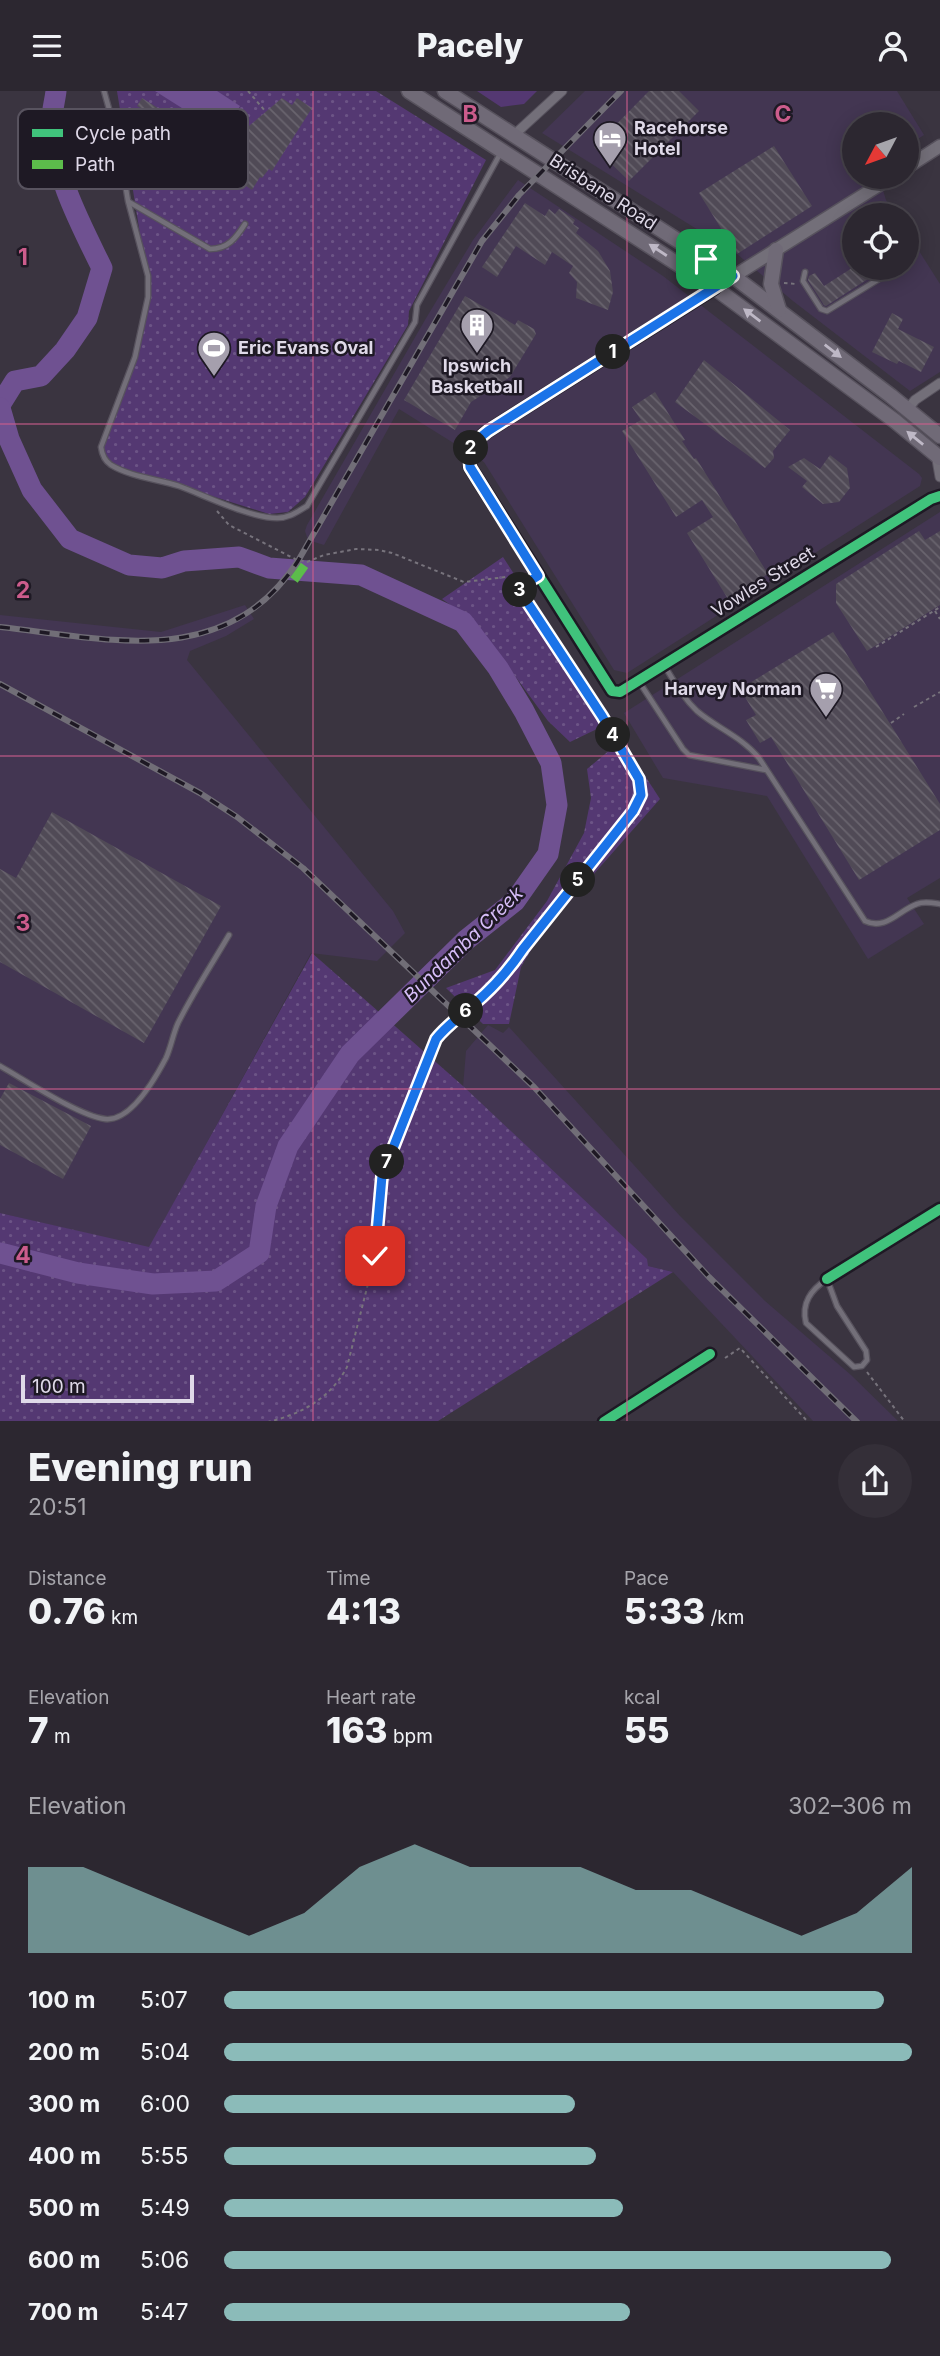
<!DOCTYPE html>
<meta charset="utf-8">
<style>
body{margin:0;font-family:Inter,sans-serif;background:#342f38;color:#f1f3f6;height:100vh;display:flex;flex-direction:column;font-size:26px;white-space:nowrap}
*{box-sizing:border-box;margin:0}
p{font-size:23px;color:#a6a5ab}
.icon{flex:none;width:38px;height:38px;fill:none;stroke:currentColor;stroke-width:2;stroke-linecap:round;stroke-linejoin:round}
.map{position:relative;height:1330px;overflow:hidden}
.sheet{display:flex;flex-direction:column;background:#2c2730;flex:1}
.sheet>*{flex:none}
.needle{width:46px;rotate:229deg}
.tools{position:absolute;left:842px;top:21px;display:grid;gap:14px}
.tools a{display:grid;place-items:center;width:77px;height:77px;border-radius:50%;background:#2c2730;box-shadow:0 4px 18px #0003,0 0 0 2px #48444c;font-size:35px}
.scale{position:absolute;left:21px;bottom:18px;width:173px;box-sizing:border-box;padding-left:7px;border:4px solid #dfd9e8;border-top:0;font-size:19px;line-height:24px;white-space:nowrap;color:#dfd9e8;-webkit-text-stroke:5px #1e1924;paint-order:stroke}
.pin{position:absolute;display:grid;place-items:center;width:60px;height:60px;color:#fff;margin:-30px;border-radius:14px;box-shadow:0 4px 10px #0006}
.km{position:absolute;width:35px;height:35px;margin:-18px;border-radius:50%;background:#222;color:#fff;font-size:19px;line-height:35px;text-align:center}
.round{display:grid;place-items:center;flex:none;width:74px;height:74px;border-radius:37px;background:#342f38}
.overview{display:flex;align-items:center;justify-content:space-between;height:119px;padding:0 28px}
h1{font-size:38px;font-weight:800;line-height:52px}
.figures{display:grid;grid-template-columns:repeat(3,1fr);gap:10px;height:119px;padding:7px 28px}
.figures div{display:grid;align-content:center}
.figures b{font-size:35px;font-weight:800}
.figures small{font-size:19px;font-weight:400}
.figures p{font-size:19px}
.chart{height:196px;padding:14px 28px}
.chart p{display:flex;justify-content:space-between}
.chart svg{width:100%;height:126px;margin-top:7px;fill:#8bbbb9;opacity:.7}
ul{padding:0 28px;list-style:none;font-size:23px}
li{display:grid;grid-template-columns:112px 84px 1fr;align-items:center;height:52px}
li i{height:18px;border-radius:9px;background:#8bbbb9}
header{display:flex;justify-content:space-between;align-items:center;height:91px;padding:0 28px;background:#2c2730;font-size:32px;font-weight:800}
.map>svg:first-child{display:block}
.built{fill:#433652}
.grass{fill:#543872}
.park{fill:url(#park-dots)}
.water{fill:#6f5191}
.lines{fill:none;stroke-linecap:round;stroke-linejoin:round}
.river{stroke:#6f5191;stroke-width:21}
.building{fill:url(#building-back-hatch)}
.service-casing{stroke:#57525d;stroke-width:7}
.minor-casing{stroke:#57525d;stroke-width:11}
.secondary-casing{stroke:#57525d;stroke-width:15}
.primary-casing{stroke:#57525d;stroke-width:17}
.path{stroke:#77737c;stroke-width:2;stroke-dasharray:3.5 3.5;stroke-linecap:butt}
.service{stroke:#736f79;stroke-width:4.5}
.minor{stroke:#736f79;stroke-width:9}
.secondary{stroke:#736f79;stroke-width:12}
.primary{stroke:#706a77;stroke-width:14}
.rail-casing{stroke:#716e77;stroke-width:6}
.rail{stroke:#1e1924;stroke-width:3.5;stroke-dasharray:10;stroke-linecap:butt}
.quiet{stroke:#5cbc4b;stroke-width:9;stroke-dasharray:18 9;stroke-linecap:butt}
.cycleway-casing{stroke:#1e1924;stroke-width:15}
.cycleway{stroke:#40c37c;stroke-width:10}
.oneway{fill:#beb8c6}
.route-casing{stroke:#fff;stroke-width:14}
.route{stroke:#1a73e8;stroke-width:9}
.grid{fill:none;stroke:#cc5c8c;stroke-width:2;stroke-opacity:0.55}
.labels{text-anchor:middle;stroke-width:5;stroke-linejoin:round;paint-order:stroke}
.poi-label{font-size:18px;font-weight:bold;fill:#dfd9e8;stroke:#1e1924;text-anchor:start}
.street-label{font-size:18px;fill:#dfd9e8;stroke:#1e1924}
.water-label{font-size:19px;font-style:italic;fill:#d7bef9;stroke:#1e1924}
.key{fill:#1e1924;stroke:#58535f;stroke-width:2}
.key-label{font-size:19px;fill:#dfd9e8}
.grid-label{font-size:23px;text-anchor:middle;font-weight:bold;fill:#cc5c8c;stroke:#1e1924;stroke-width:5;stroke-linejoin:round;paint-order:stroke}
</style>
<header><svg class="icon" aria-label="menu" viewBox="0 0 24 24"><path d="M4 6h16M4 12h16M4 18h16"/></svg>Pacely<svg class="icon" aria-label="person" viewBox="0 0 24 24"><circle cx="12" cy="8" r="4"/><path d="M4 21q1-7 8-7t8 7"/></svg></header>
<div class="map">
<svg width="940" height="1331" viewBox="0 0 940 1331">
<defs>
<pattern id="park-dots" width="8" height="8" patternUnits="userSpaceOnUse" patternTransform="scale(1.75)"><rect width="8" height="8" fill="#543872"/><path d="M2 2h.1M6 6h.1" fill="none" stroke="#6c5486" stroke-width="1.8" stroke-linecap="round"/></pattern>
<pattern id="building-back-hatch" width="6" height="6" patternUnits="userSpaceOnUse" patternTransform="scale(1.75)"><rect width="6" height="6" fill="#504a56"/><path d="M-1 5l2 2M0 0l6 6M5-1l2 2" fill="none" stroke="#69646e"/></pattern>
</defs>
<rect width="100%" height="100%" fill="#3a3440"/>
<g class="built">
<polygon points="585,0 897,0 924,44 907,55 906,33 854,33 854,86 879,86 886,109 896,124 854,124 854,177 906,177 907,141 940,193 940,281 910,300 793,210 737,163 542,42"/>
<polygon points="518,89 663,185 919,383 922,387 920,395 627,582 614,579 484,371 399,318 324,454 308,449 305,440 307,434 425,229 473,149"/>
<polygon points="940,421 940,787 907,807 924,833 868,868 767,705 663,687 624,622"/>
<polygon points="245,514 254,528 226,545 190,560 187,569 393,820 405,842 377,870 311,862 149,1157 0,1122 0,524 161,541"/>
<polygon points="488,934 503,942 509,936 680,1125 765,1210 851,1284 898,1330 813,1330 673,1181 648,1175 463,996 466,960"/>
</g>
<polygon class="grass" points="477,0 537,0 524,13 501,16"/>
<g class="park">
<path d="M117 0H376L486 69 409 220 408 234 305 406 288 421 269 423 117 375 107 367 103 357C123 309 143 257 150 205Z"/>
<polygon points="503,466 660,708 540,844 521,876 509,933 483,933 446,897 495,879 547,810 584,742 591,707 587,678 611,658 599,637 570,651 548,630 476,532 442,508"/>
<polygon points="312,862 463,995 647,1168 648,1175 673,1181 438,1330 0,1330 0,1122 149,1156"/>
</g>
<polygon class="water" points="155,0 217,0 240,15 223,43"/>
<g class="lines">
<g class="river">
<path d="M0 314 15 290 41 285 65 259 87 227 102 177C80 132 54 84 52 33 51 22 55 10 56 0"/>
<polyline points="0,317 9,348 32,399 70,448 129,474 162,477 184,470 239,466 269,477 361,484 463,531 498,577 524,620 551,672 557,714 548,763 515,810 466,849 350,963 288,1055 266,1115 259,1162 216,1190 153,1193 78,1182 0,1162"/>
</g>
</g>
<g class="building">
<polygon points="649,0 679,0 699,20 629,90 594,56"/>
<polygon points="142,7 177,29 172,37 137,15"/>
<polygon points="282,7 292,14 297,7 312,17 272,80 269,78 262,87 260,86 252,99 243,93 242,96 230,89 228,92 209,80 210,79 204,73"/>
<polygon points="774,55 812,115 737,163 699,102"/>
<polygon points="525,112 545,125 549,118 555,123 559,118 575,129 573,133 579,137 576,142 598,160 610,180 613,201 608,219 576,207 577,191 569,182 573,175 552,161 545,174 516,155 497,186 482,176"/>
<polygon points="852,177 864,177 871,186 826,215 824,214 808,189 809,185 815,182 824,195"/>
<polygon points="465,205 515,234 518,229 534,238 536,243 510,286 471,311 455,339 404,309"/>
<polygon points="892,222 903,228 898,238 934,256 921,281 899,270 897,273 872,261"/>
<polygon points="704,269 790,339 773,360 774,367 765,377 675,311"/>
<polygon points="655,301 685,349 682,350 694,368 696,367 768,483 728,508 687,442 713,426 702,409 676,426 622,340 641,329 632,316"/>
<polygon points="830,364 847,377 850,397 839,411 823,413 802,396 807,390 788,376 804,367 820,378"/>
<polygon points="919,440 925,449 940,440 940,514 867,560 836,512 836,493"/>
<polygon points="833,541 940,713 940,739 859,789 771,646 760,652 746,629 756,624 740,598"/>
<polygon points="52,721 221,815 144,952 0,871 0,778 16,787"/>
<polygon points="9,992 91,1035 63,1088 0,1054 0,1008"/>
</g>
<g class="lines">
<defs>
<g id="service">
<path d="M104 0 118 50 128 110 148 185V206L135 266 101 356C102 364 105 370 111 374 131 386 157 388 179 395 206 405 250 427 277 427 289 427 297 421 307 415L415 231 417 214 500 63"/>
<path d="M129 111 210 158C228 158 236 147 245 133"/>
<polyline points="906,151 913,162 906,171"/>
<polyline points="805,181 803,190 821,218 827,220 897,177"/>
<path d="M664 574C674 590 683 607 697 620 717 637 742 646 759 667L865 830C886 840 899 819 917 813 924 810 933 812 940 813"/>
<polyline points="638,589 683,658 689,664 766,679"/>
<path d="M0 975C25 989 79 1025 105 1028 131 1031 155 988 166 967 171 956 173 943 178 932 193 902 212 873 229 844"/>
<path d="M827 1188 837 1215 866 1260 867 1269 862 1275 854 1276 806 1232C801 1212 811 1199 827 1188Z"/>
</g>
<g id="minor">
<polyline points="514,44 562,0"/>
<path d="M715 197 488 340C474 350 468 357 470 376L612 600 620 601 931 408 940 405"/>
<polyline points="908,318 915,309 940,292"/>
<polyline points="936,363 940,386"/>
<polyline points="827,1188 940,1118"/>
<polyline points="604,1331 710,1263"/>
</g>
<g id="secondary">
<polyline points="906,77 940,55"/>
<polyline points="715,197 892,86"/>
</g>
<g id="primary">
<polyline points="409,0 715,197 895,330 940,367"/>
<polyline points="445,0 733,185 891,305 940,345"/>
<polyline points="776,159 771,193 779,219"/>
</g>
</defs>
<use href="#service" class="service-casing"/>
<use href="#minor" class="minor-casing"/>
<use href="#secondary" class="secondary-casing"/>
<use href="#primary" class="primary-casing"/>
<g class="path">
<polyline points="248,0 266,21"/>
<polyline points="722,159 730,152"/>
<polyline points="784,192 796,193"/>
<path d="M217 420 229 434 295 468 307 471 324 464 356 458 379 459 392 462 464 491 506 486 511 488 602 625 639 688 641 704 633 720 523 858C509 879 493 897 474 913 461 925 447 934 436 948L382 1085 375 1165 347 1276C330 1308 301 1323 268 1331"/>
<polyline points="935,520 940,528"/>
<polyline points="876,556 940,516"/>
<polyline points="914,616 940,601"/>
<polyline points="891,632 904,623"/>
<polyline points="725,1267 740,1257 808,1331"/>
<polyline points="867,1281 905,1331"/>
</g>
<use href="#service" class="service"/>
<use href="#minor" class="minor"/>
<use href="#secondary" class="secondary"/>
<use href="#primary" class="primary"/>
<defs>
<g id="rail">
<path d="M0 536C109 548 226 580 298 470L482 150 519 104 621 0"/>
<polyline points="0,593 200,702 237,726 303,777 534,996 709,1186 857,1331"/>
</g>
</defs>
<use href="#rail" class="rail-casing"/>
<use href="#rail" class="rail"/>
<polyline class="quiet" points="294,489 307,471"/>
<defs>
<g id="cycleway">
<path d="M715 197 488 340C474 350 468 357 470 376L612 600 620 601 931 408 940 405"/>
<polyline points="827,1188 940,1118"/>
<polyline points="604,1331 710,1263"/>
</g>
</defs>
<use href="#cycleway" class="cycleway-casing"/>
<use href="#cycleway" class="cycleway"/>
</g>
<defs><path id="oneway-solid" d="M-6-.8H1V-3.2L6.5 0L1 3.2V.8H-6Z" transform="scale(1.75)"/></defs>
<g class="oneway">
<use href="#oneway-solid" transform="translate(658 159) rotate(-147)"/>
<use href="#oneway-solid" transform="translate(752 224) rotate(-143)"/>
<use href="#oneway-solid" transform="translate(833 260) rotate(38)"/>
<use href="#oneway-solid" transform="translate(915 347) rotate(-141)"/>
</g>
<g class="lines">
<defs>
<path id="route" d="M375 1165 382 1085 436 948C447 934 461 925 474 913 493 897 509 879 523 858L633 720 641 704 639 688 602 625 518 497 538 485 470 376C468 357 474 351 488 340L733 185 706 168"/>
</defs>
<use href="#route" class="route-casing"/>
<use href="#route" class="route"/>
</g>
<path class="grid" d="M313 0V1331M627 0V1331M0 333H940M0 665H940M0 998H940"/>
<defs>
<symbol id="hotel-pin" viewBox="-11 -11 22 30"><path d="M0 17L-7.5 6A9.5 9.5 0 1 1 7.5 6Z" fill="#a59fad" stroke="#1e1924"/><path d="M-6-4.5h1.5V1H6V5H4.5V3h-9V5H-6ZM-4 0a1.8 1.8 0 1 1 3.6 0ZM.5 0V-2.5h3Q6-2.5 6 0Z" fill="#fff"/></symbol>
<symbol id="building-pin" viewBox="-11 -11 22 30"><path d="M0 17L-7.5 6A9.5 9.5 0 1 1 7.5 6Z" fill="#a59fad" stroke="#1e1924"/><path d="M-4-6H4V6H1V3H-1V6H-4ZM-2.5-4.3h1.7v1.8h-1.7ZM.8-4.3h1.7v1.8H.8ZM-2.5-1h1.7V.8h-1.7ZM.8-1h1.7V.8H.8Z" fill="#fff"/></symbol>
<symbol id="stadium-pin" viewBox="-11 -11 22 30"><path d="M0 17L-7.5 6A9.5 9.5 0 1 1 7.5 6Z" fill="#a59fad" stroke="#1e1924"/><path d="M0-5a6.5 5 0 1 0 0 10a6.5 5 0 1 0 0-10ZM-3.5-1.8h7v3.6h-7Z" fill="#fff"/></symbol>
<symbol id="supermarket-pin" viewBox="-11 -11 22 30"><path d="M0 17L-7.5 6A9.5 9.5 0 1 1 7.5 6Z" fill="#a59fad" stroke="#1e1924"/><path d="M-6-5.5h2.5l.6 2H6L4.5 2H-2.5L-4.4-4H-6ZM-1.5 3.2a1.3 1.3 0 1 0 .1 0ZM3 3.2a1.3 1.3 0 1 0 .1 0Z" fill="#fff"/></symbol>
</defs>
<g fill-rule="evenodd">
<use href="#hotel-pin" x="591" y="28" width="38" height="52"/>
<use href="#building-pin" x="458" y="215" width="38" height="52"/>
<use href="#stadium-pin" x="195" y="238" width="38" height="52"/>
<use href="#supermarket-pin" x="807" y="579" width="38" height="52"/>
</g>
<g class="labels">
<g class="poi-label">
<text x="634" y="43">Racehorse<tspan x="634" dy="21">Hotel</tspan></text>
<text x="238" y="263">Eric Evans Oval</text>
<text x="477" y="281" text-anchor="middle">Ipswich<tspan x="477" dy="21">Basketball</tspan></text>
<text x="802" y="604" text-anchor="end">Harvey Norman</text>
</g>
<g class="street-label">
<text transform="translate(603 101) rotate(33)" y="6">Brisbane Road</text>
<text transform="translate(763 491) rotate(-32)" y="6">Vowles Street</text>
</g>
<g class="water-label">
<text transform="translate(463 853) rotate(-44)" y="7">Bundamba Creek</text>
</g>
</g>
<rect x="18" y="18" width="230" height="80" rx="10" class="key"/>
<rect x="32" y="38" width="31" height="8" fill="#40c37c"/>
<rect x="32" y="69" width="31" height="9" fill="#5cbc4b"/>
<g class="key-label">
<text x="75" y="49">Cycle path</text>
<text x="75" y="80">Path</text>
</g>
<g class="grid-label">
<text x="470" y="31">B</text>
<text x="783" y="31">C</text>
<text x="23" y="174">1</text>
<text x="23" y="507">2</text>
<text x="23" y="840">3</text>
<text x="23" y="1172">4</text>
</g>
</svg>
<div class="tools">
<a><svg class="needle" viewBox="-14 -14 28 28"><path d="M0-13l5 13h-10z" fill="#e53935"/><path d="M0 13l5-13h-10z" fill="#a6a5ab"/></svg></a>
<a><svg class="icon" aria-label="locate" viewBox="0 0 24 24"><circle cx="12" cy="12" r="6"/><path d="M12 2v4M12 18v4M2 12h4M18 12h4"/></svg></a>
</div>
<div class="scale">100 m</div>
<div class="pin" style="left:706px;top:168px;background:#1e9e55"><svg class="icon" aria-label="arrive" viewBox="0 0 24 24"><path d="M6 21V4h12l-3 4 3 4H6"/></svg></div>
<div class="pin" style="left:375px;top:1165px;background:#d93025"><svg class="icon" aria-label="check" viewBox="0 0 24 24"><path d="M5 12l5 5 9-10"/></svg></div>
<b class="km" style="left:613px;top:261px">1</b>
<b class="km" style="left:471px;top:357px">2</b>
<b class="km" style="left:520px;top:499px">3</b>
<b class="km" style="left:613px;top:644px">4</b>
<b class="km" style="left:578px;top:789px">5</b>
<b class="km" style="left:466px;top:920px">6</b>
<b class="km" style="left:387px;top:1071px">7</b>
</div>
<section class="sheet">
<div class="overview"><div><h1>Evening run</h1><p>20:51</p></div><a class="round"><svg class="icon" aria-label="share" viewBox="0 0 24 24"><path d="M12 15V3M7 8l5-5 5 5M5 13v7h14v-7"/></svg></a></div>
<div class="figures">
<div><p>Distance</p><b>0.76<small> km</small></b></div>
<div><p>Time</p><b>4:13</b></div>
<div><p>Pace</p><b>5:33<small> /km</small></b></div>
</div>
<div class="figures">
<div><p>Elevation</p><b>7<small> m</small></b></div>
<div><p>Heart rate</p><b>163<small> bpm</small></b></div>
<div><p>kcal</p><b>55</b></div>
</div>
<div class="chart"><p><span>Elevation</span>302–306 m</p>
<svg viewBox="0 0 160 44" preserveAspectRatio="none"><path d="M0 44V14L10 14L20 22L30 30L40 38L50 30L60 14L70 6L80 14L90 14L100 14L110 22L120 22L130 30L140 38L150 30L160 14V44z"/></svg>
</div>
<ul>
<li><b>100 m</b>5:07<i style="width:96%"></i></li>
<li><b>200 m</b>5:04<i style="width:100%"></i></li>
<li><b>300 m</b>6:00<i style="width:51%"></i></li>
<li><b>400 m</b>5:55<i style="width:54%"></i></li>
<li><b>500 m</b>5:49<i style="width:58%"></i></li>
<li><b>600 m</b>5:06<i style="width:97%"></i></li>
<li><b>700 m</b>5:47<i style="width:59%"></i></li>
</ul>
</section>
